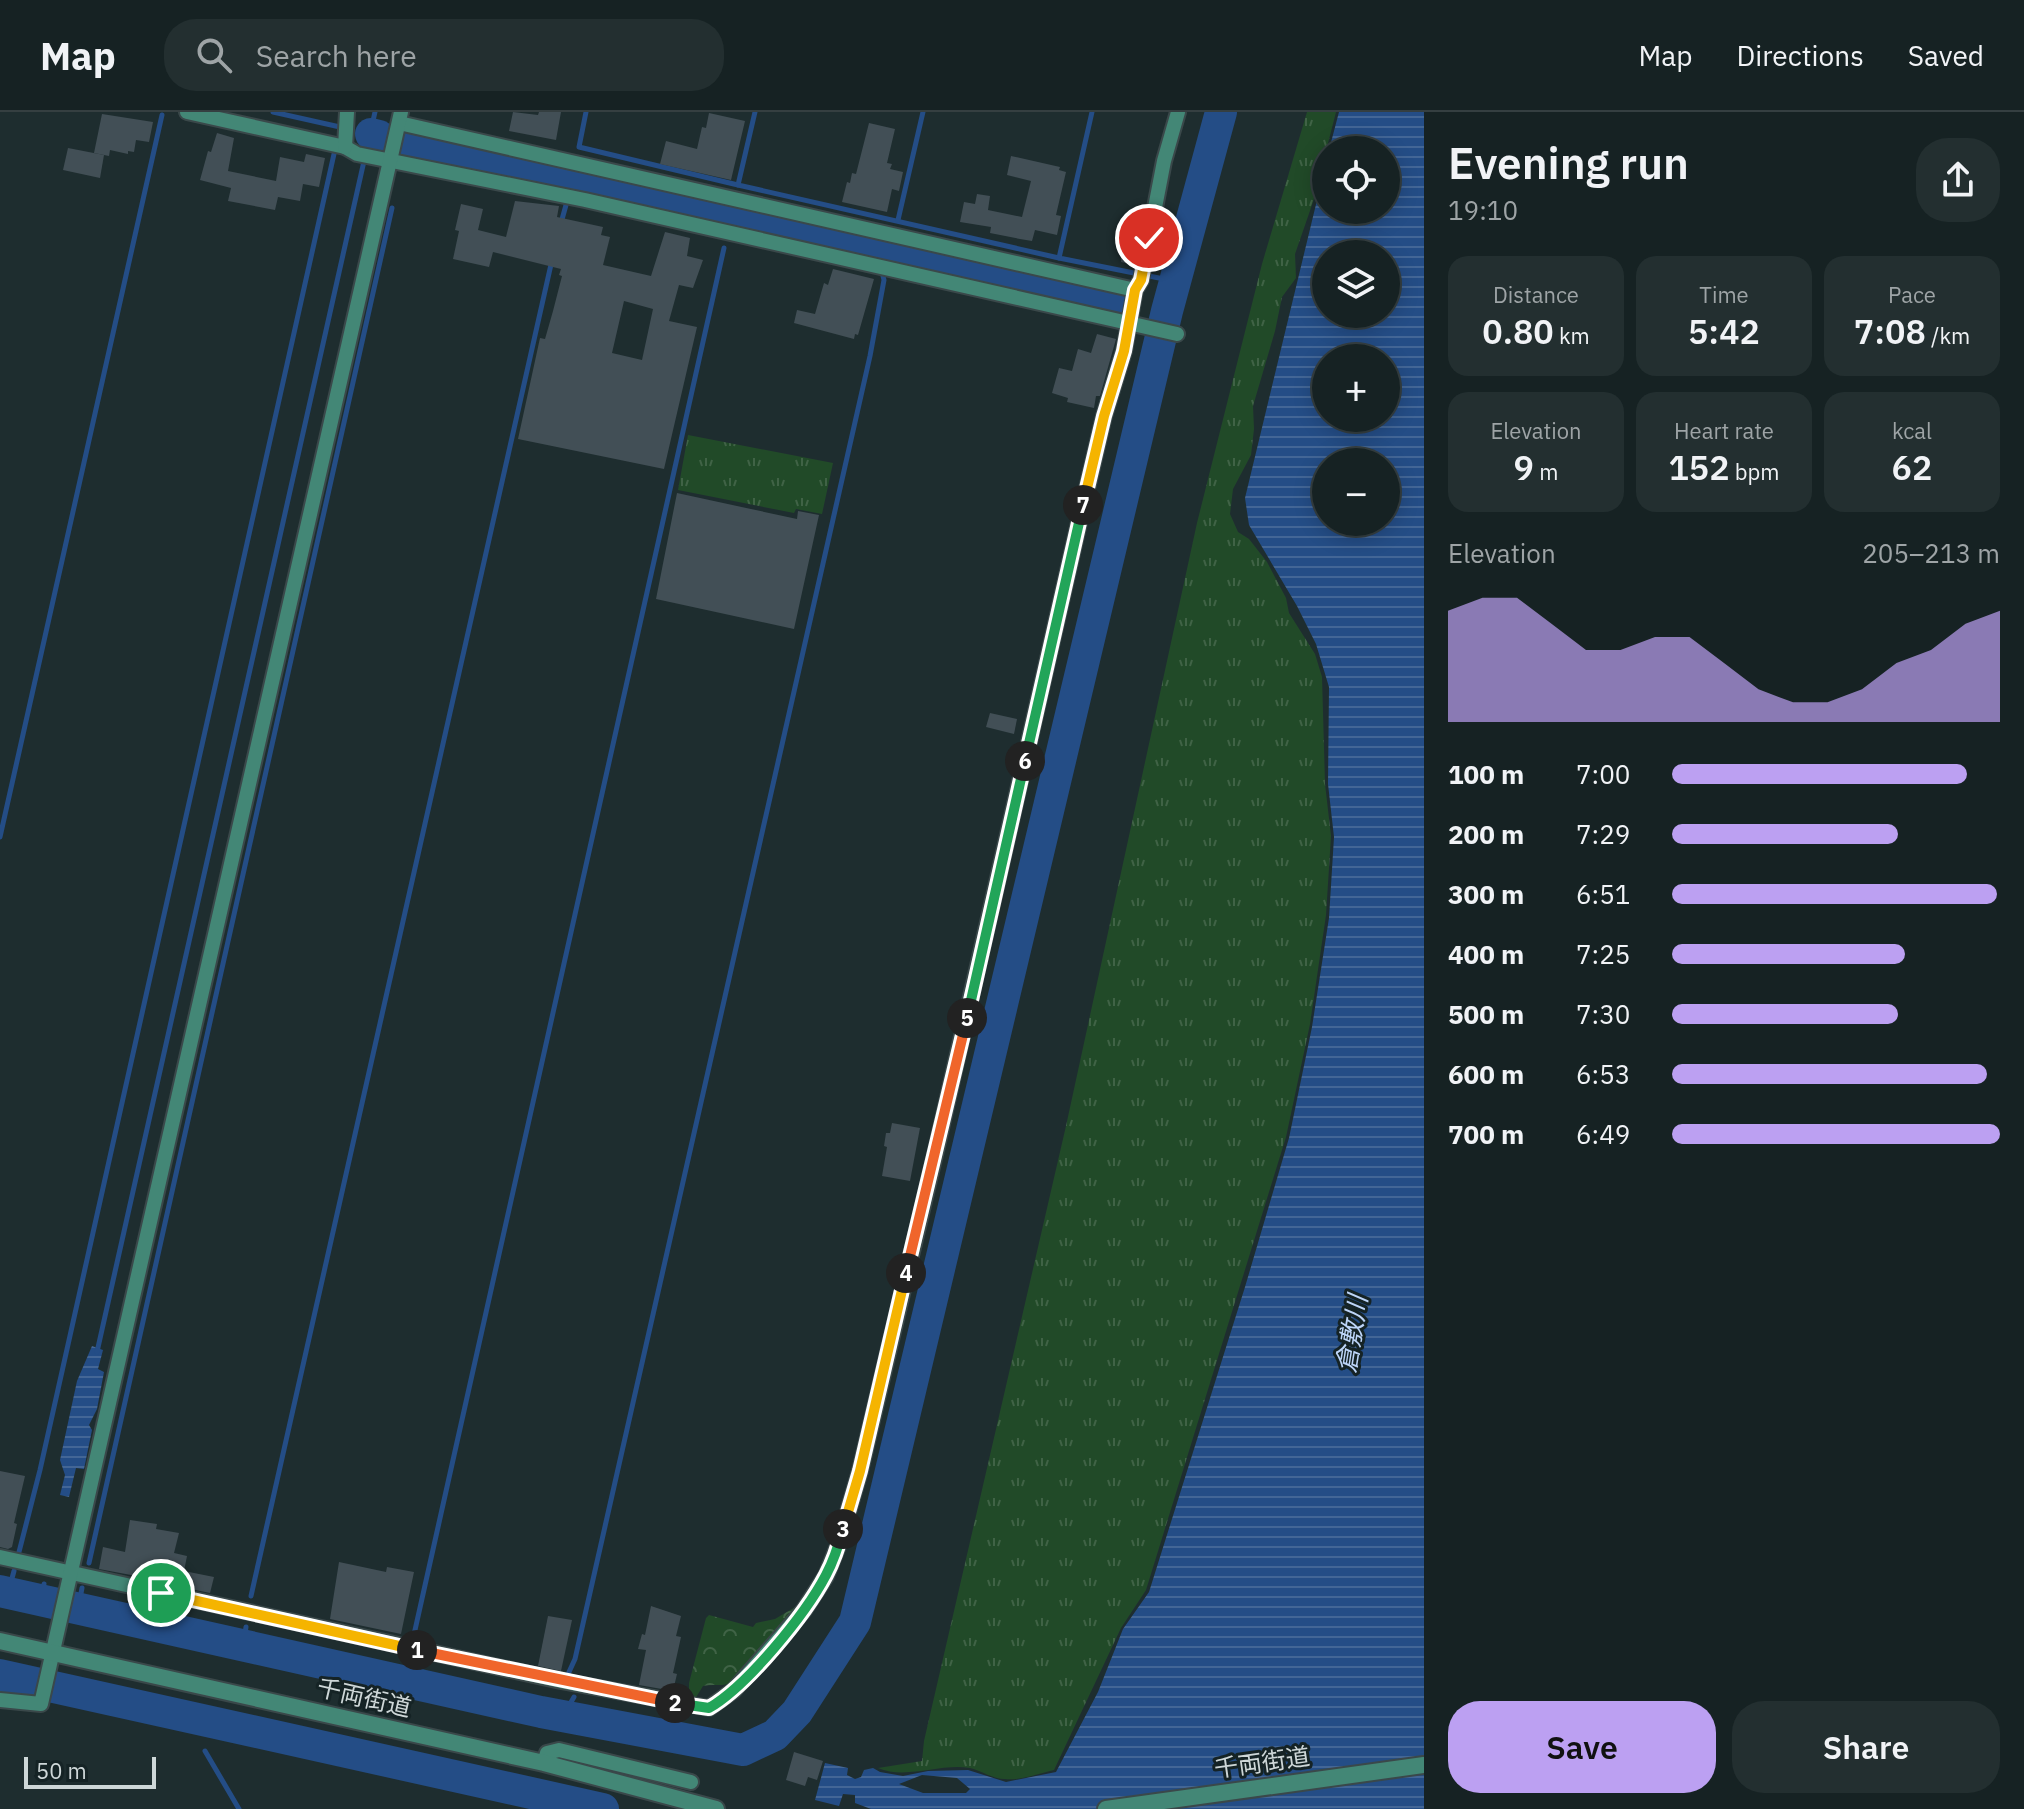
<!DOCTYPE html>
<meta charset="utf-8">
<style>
body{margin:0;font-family:"IBM Plex Sans","Noto Sans JP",sans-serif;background:#232f30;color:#f1f3f6;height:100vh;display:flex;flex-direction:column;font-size:30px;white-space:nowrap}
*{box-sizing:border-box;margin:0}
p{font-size:26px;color:#9ea4a6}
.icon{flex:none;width:44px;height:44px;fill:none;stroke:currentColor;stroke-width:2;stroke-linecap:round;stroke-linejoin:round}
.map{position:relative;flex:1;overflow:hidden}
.side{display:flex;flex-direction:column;background:#162223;width:600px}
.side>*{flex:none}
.tools{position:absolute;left:1312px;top:24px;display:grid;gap:16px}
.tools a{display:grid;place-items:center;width:88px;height:88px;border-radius:50%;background:#162223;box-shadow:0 4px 20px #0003,0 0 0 2px #353f41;font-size:40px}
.scale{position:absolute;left:24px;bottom:20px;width:132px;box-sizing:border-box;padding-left:8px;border:4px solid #ced7d8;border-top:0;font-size:22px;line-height:28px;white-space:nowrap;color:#ced7d8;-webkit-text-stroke:6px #152325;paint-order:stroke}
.pin{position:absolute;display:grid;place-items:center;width:68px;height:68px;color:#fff;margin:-34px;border:4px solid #fff;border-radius:50%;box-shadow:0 2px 8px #0007}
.km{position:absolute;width:40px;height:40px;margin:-20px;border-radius:50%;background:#222;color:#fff;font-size:22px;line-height:40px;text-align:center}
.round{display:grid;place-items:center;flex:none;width:84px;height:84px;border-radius:32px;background:#232f30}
.summary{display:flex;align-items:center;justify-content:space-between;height:136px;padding:0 24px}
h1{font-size:44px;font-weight:600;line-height:60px}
.metrics{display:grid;grid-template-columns:repeat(3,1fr);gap:12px;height:136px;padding:8px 24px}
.metrics div{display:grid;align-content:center;border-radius:20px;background:#232f30;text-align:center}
.metrics b{font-size:34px;font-weight:600}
.metrics small{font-size:22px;font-weight:400}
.metrics p{font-size:22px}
.chart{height:224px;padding:16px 24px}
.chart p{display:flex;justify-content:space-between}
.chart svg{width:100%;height:144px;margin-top:8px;fill:#bca0f2;opacity:.7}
.button{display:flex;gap:16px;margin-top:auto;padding:16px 24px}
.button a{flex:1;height:92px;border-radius:32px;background:#bca0f2;color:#111;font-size:32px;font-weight:600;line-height:92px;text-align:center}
.button a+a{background:#232f30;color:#f1f3f6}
ul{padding:0 24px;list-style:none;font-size:26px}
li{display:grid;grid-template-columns:128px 96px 1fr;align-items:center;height:60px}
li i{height:20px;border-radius:10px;background:#bca0f2}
header{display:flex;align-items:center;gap:48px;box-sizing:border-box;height:112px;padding:0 40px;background:#162223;border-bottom:2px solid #353f41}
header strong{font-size:38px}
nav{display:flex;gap:44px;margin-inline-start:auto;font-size:28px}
.search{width:560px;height:72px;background:#232f30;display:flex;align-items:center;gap:20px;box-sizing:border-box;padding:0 28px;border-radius:32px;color:#9ea4a6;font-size:30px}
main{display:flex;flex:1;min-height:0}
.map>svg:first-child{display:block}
.grass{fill:url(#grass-tufts)}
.forest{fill:url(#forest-crowns)}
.water{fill:url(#water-rules);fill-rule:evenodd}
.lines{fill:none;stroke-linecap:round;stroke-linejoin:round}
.stream{stroke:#244d86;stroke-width:5}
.river{stroke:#244d86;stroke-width:32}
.building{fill:#424f56;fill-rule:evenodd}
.minor-casing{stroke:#3a484a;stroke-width:18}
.tertiary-casing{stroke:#3a484a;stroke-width:20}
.minor{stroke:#438776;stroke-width:14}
.tertiary{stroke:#438776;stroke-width:16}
.split-1-casing{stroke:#fff;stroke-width:16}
.split-2-casing{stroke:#fff;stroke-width:16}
.split-3-casing{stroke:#fff;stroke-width:16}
.split-4-casing{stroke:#fff;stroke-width:16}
.split-5-casing{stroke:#fff;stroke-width:16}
.split-6-casing{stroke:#fff;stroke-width:16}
.split-7-casing{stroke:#fff;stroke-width:16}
.split-8-casing{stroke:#fff;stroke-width:16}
.split-1{stroke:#f5b400;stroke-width:10}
.split-2{stroke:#f0652b;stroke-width:10}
.split-3{stroke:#22a559;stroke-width:10}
.split-4{stroke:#f5b400;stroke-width:10}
.split-5{stroke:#f0652b;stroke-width:10}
.split-6{stroke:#22a559;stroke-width:10}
.split-7{stroke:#22a559;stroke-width:10}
.split-8{stroke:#f5b400;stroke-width:10}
.labels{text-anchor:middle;stroke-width:6;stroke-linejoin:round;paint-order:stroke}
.street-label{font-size:24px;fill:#ced7d8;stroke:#152325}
.water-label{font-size:26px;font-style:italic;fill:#bdd5f8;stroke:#152325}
</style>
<header>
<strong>Map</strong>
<div class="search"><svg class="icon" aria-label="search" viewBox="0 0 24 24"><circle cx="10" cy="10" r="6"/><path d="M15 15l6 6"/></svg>Search here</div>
<nav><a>Map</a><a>Directions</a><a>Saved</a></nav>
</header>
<main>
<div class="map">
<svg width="1424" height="1697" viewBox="0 0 1424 1697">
<defs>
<pattern id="grass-tufts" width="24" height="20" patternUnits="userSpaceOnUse" patternTransform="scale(2)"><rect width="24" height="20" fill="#214a28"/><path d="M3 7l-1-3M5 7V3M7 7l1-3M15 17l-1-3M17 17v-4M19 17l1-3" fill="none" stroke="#406346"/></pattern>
<pattern id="forest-crowns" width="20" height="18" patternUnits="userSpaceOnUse" patternTransform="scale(2)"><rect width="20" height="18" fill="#214a28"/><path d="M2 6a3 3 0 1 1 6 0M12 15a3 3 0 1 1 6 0" fill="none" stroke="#406346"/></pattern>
<pattern id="water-rules" width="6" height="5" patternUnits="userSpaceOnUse" patternTransform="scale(2)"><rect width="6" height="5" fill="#244d86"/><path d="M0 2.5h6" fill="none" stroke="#436696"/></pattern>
</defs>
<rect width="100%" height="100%" fill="#1e2d2f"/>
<g class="grass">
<path d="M1307 0H1336L1313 90 1295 142 1296 166 1282 185 1275 219 1253 294 1254 317 1251 343 1233 377 1230 402 1238 420 1249 427 1267 450 1286 486 1289 501 1315 542 1322 565 1325 672 1331 724 1326 803 1310 912 1286 1025 1146 1478 1121 1516 1054 1658C1040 1661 1020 1669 1005 1667 993 1667 982 1659 970 1656 940 1651 906 1668 878 1656L922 1649 924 1629 1066 1014 1197 411 1262 152Z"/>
<polygon points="688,323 833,351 822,402 796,397 794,401 678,378"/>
</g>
<path class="forest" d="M795 1495C786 1511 745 1568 728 1572 721 1574 711 1572 703 1574L695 1587 689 1584V1571L706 1506 709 1503 753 1515 756 1511 775 1507Z"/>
<g class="water">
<path d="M1339 0H1424V1697H871L855 1691V1683L843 1682 839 1694 815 1688 825 1651 848 1656 847 1663 855 1667 861 1665 864 1658 873 1656 880 1660 903 1664 928 1659 968 1658 1006 1670 1056 1660 1098 1580 1123 1517 1149 1480 1245 1175 1289 1026 1312 915 1329 806 1334 725 1328 672 1329 575 1316 532 1297 494 1249 413 1245 386 1326 51V98H1386V38H1329ZM1326 142H1386V202H1326ZM1326 246H1386V306H1326ZM1326 350H1386V410H1326ZM922 1663 957 1666 970 1677 966 1681H923L899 1672Z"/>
<polygon points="92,1234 103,1238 98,1257 104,1260 97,1297 89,1313 92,1318 84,1357 76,1356 69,1385 60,1383 65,1363 60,1348 77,1269"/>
</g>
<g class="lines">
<g class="stream">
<polyline points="273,0 340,15"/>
<polyline points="586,0 579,35 738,73"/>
<polyline points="755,0 738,73 1059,146"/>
<polyline points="1092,0 1059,146 1174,169"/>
<polyline points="408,39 410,31"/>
<polyline points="570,74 572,68"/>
<polyline points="898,108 923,0"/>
<polyline points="731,110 733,103"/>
<polyline points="561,111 566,93"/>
<polyline points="883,150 893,139"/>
<polyline points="0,725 162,3"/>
<polyline points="97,1240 375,0"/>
<polyline points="19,1440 40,1358 334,42"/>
<polyline points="89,1451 392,96"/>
<polyline points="8,1481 14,1459"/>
<polyline points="251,1484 552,148"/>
<polyline points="40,1488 44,1472"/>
<polyline points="78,1497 82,1476"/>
<polyline points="413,1527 724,136"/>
<polyline points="243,1534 246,1515"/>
<polyline points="569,1560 575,1547 870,244 884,168 883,164"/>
<polyline points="404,1570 407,1555"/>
<polyline points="563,1604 574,1585"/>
<polyline points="211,1615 213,1610"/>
<polyline points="205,1639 239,1697"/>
</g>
<g class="river">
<polyline points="371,22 379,24"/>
<polyline points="403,30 1123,190"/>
<polyline points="0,1479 541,1600 743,1638 775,1623 797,1600 855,1510 1167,199 1221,0"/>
<polyline points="0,1563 603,1697"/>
</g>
</g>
<g class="building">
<polygon points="513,0 538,3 539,0 561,0 556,28 509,19"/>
<polygon points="709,1 745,9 731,68 660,52 666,29 697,37 702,15 706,16"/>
<polygon points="102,2 153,10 149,30 136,28 134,40 128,39 128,42 110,38 109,44 94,41"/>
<polygon points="869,11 895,17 887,51 892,52 890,57 903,60 899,79 892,77 887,100 842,90 847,70 850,71 852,61 856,62"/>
<polygon points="217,21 234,26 228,59 276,69 280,45 304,50 306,42 325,46 319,75 303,72 300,89 278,85 275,98 228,89 231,76 200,68 208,39 211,40"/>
<polygon points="68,36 104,43 100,66 63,58"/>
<polygon points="1011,44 1060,55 1059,58 1066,60 1056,103 1061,104 1057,123 1035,118 1032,129 1020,127 990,121 991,115 960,110 964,90 975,92 977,82 990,84 988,98 1022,105 1031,69 1007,63"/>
<path d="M515 89 559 94 557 105 603 115 601 123 610 125 603 153 651 164 665 120 690 126 687 144 703 148 693 176 679 173 669 209 697 215 664 357 518 327 540 226 545 227 553 199 562 164 559 163 561 157 493 140 489 155 453 147 459 119 455 118 461 92 483 97 478 118 506 125ZM624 189 653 197 642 248 612 241Z"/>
<polygon points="1122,136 1137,138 1134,153 1121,150"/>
<polygon points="833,157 874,167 858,223 855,222 854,227 794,211 797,198 815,202 824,171 828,173"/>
<polygon points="1097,222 1116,227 1100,284 1096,284 1094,296 1067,290 1068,286 1052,281 1059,256 1072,259 1078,237 1091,241"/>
<polygon points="677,381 797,407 798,399 819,403 794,517 656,487"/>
<polygon points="990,601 1017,607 1014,622 986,615"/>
<polygon points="892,1011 920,1016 910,1069 882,1064 887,1035 884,1034 886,1021 890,1021"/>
<polygon points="0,1359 25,1364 14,1411 17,1412 12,1435 8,1437 0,1435"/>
<polygon points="130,1408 157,1412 156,1417 179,1421 174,1441 187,1444 184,1459 214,1465 210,1481 162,1471 163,1469 99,1457 103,1435 125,1440"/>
<polygon points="339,1450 386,1460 387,1455 414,1460 401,1522 330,1507"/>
<polygon points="651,1494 681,1504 676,1524 681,1525 673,1561 677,1562 673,1579 639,1573 646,1538 638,1537 642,1522 645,1523"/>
<polygon points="548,1504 572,1508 561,1559 538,1554"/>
<polygon points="794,1640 823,1649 817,1668 808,1665 805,1674 786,1668"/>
</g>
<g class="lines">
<defs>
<g id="minor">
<polyline points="187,0 345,35 357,42 585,88 1177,222"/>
<polyline points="399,11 1135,178"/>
<polyline points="345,35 347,0"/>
<polyline points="0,1445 561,1569 709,1596 734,1578 804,1498 826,1464 838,1434 860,1359 937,1034 1078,415 1104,304 1124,239 1135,178 1141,168 1164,49 1178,0"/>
<polyline points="0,1588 41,1592 401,0"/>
<polyline points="544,1651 547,1641 559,1638 691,1670"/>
</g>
<g id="tertiary">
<polyline points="0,1529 544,1651 716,1697"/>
<polyline points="1106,1697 1424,1653"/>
</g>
</defs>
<use href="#minor" class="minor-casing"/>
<use href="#tertiary" class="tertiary-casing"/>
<use href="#minor" class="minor"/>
<use href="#tertiary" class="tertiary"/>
</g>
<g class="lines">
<defs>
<polyline id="split-1" points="161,1481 417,1538"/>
<polyline id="split-2" points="417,1538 675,1591"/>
<path id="split-3" d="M675 1591 709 1596C747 1574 805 1503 826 1463 834 1448 839 1432 843 1417"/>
<polyline id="split-4" points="843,1417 860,1359 906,1161"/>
<polyline id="split-5" points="906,1161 967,906"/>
<polyline id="split-6" points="967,906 1025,649"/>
<polyline id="split-7" points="1025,649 1083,393"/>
<polyline id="split-8" points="1083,393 1104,304 1124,239 1135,178 1141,168 1149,126"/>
</defs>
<use href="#split-1" class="split-1-casing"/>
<use href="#split-2" class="split-2-casing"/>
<use href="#split-3" class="split-3-casing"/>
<use href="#split-4" class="split-4-casing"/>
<use href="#split-5" class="split-5-casing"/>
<use href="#split-6" class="split-6-casing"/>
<use href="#split-7" class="split-7-casing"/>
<use href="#split-8" class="split-8-casing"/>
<use href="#split-1" class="split-1"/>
<use href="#split-2" class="split-2"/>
<use href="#split-3" class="split-3"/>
<use href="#split-4" class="split-4"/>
<use href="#split-5" class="split-5"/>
<use href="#split-6" class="split-6"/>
<use href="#split-7" class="split-7"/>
<use href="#split-8" class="split-8"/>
</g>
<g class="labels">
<g class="street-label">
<text transform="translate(364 1586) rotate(13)" y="8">千両街道</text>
<text transform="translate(1262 1651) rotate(-8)" y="8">千両街道</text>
</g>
<g class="water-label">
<text transform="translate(1352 1222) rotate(-81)" y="9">倉敷川</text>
</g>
</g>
</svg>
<div class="tools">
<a><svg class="icon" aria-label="locate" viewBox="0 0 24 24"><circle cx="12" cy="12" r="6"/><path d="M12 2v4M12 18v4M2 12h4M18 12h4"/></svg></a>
<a><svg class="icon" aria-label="layers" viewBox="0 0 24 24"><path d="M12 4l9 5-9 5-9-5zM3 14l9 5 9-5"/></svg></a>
<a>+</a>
<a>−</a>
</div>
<div class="scale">50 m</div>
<div class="pin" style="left:161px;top:1481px;background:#1e9e55"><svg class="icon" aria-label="arrive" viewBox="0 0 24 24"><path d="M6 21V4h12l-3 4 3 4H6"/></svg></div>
<div class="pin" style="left:1149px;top:126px;background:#d93025"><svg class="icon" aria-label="check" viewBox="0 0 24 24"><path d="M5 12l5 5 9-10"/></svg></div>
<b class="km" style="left:417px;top:1538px">1</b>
<b class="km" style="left:675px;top:1591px">2</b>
<b class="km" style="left:843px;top:1417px">3</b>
<b class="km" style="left:906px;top:1161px">4</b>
<b class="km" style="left:967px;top:906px">5</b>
<b class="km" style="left:1025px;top:649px">6</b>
<b class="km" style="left:1083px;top:393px">7</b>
</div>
<section class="side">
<div class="summary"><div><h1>Evening run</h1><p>19:10</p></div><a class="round"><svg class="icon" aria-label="share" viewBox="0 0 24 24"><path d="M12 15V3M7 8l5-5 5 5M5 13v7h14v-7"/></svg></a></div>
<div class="metrics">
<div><p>Distance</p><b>0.80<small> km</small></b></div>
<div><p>Time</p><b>5:42</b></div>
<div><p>Pace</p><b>7:08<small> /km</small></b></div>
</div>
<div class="metrics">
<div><p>Elevation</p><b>9<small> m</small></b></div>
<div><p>Heart rate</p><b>152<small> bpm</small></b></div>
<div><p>kcal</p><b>62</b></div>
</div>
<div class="chart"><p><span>Elevation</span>205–213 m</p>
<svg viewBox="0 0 160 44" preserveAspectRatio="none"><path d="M0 44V10L10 6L20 6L30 14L40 22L50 22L60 18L70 18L80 26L90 34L100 38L110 38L120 34L130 26L140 22L150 14L160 10V44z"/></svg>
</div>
<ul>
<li><b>100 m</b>7:00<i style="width:90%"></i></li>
<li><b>200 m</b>7:29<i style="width:69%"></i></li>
<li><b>300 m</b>6:51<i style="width:99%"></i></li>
<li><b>400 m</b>7:25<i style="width:71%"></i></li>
<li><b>500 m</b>7:30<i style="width:69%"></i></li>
<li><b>600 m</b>6:53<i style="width:96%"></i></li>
<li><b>700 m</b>6:49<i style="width:100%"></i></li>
</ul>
<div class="button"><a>Save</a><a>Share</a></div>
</section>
</main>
